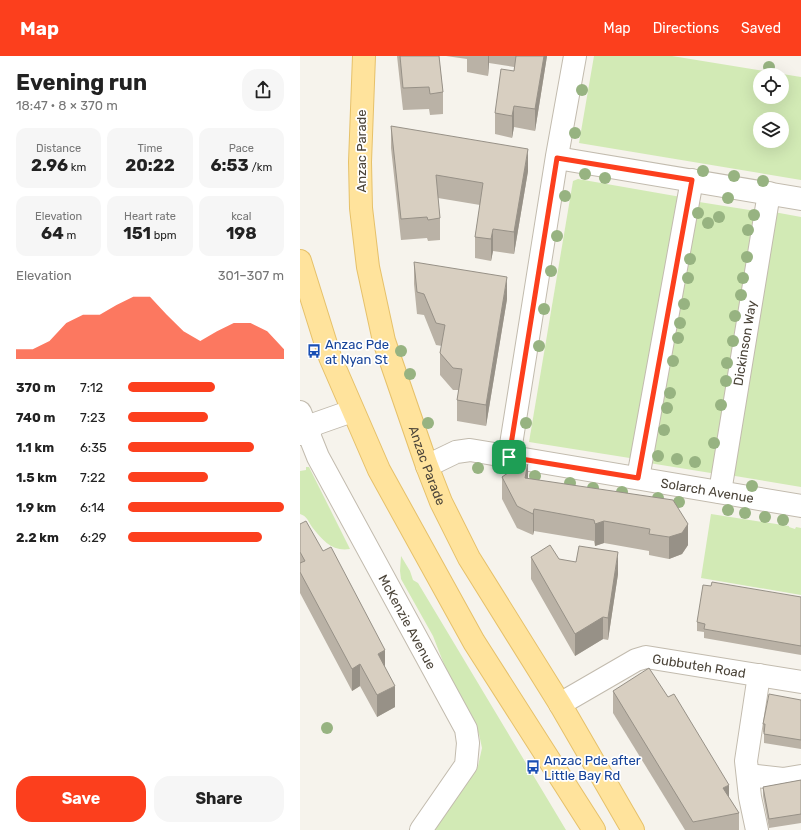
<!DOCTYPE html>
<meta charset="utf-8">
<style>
body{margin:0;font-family:Rubik,sans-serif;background:#f6f6f6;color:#222;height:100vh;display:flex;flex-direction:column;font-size:15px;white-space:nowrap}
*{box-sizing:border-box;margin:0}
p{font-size:13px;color:#767676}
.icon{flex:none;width:22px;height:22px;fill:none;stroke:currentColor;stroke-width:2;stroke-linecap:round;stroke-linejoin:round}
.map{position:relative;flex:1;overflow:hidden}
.side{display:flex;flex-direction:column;background:#fff;width:300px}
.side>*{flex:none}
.buttons{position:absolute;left:453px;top:12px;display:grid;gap:8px}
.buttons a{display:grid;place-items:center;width:36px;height:36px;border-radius:50%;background:#fff;box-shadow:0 4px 16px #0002;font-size:20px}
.pin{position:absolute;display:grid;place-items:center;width:34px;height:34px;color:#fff;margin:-17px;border-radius:8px;box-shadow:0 2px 6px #0006}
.round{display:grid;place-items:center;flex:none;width:42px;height:42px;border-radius:16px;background:#f6f6f6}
.head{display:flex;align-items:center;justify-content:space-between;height:68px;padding:0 16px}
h1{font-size:22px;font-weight:700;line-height:30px}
.figures{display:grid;grid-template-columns:repeat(3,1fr);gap:6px;height:68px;padding:4px 16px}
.figures div{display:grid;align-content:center;border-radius:10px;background:#f6f6f6;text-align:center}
.figures b{font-size:17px;font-weight:700}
.figures small{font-size:11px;font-weight:400}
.figures p{font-size:11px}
.chart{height:112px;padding:8px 16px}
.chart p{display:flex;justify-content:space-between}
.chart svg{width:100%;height:72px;margin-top:4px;fill:#fc3f1d;opacity:.7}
.button{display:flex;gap:8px;margin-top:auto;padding:8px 16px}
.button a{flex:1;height:46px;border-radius:16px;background:#fc3f1d;color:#fff;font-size:16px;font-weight:700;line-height:46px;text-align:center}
.button a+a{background:#f6f6f6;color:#222}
ul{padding:0 16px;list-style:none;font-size:13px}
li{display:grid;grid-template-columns:64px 48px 1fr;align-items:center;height:30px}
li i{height:10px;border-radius:5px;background:#fc3f1d}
header{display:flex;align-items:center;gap:24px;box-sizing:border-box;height:56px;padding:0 20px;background:#fc3f1d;color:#fff}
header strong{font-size:19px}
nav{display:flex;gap:22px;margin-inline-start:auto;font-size:14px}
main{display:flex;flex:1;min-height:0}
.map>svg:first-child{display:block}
.green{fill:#d2eab5;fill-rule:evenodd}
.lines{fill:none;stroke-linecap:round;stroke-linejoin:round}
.minor-casing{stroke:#c2bbae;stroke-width:24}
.major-casing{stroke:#e6c16a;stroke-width:24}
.minor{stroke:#fff;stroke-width:22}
.major{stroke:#ffe39c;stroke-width:22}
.tree{fill:#97b381}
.wall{fill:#bab2a6}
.shaded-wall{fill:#979187}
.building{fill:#d8cfc1;stroke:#979187}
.route-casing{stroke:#fff;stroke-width:8}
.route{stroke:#fc3f1d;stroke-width:5}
.labels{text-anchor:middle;stroke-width:3.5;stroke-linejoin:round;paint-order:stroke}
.street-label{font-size:13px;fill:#4b4439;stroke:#fff}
.transit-label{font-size:13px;fill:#164399;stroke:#fff;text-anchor:start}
</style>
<header>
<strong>Map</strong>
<nav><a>Map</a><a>Directions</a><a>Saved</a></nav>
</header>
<main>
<section class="side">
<div class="head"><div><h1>Evening run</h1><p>18:47 · 8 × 370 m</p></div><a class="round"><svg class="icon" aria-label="share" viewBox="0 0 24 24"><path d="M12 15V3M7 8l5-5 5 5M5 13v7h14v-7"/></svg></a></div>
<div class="figures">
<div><p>Distance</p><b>2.96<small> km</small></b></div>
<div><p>Time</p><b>20:22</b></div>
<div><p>Pace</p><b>6:53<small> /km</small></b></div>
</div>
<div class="figures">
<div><p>Elevation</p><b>64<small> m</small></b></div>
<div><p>Heart rate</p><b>151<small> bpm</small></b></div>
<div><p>kcal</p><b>198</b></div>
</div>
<div class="chart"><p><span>Elevation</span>301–307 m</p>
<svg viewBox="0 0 160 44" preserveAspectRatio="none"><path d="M0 44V38L10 38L20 33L30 22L40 17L50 17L60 11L70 6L80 6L90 17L100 27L110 33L120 27L130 22L140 22L150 27L160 38V44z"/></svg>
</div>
<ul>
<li><b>370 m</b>7:12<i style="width:56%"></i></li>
<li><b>740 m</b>7:23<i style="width:51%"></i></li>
<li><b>1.1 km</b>6:35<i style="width:81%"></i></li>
<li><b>1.5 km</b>7:22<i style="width:51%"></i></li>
<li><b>1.9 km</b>6:14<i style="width:100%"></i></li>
<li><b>2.2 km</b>6:29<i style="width:86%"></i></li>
</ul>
<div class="button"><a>Save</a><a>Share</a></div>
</section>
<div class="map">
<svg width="501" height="774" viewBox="0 0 501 774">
<rect width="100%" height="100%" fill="#f6f3ec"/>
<g class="green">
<path d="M294 0H372L501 21V124L279 87ZM460 19H482V41H460ZM460 63H482V85H460Z"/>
<polygon points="278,123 381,141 336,403 229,386 273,125"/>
<polygon points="393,145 462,156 417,418 349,407"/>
<polygon points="474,156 501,161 501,431 429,419"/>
<path d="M6 411H9L50 493C33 496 23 485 12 471 8 465 7 460 0 458V415L6 414Z"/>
<polygon points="411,458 489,470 489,471 495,473 496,471 501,472 501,539 401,522"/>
<polygon points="101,500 110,515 113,524 118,527 266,774 134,774 178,710 182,692 179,678 147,616 133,580 101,523 100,515"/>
</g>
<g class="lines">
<defs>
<g id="minor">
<polyline points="257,102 501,143"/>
<path id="s1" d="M0 356 18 401 166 673 168 687 166 709 121 774"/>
<polyline points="0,378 8,377 15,368 52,355"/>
<polyline points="209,401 257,100 275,0"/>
<path id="s2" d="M127 410 156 396 170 394 501 450"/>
<polyline points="338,422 392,124"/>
<path id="s3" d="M420 436 469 137"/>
<path id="s4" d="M260 648 336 604 346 601 501 626"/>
<polyline points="448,719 483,723 501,720"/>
<polyline points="457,774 450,741 446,705 459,619"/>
</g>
<g id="major">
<path id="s5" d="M64 0 60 106 61 152 68 211 84 285 127 410 141 446 169 502 260 648 333 774"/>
<polyline points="0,205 30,301 79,414 174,586 294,774"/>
</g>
</defs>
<use href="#minor" class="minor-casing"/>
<use href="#major" class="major-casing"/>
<use href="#minor" class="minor"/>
<use href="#major" class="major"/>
</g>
<g class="tree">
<circle cx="469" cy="11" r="6"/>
<circle cx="282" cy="34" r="6"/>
<circle cx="275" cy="77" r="6"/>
<circle cx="403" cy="115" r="6"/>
<circle cx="285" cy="118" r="6"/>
<circle cx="434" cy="120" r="6"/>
<circle cx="305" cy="122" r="6"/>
<circle cx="463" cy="125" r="6"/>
<circle cx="265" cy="140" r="6"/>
<circle cx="428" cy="142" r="6"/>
<circle cx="398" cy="157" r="6"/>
<circle cx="454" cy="159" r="6"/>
<circle cx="419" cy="161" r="6"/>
<circle cx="408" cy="167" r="6"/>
<circle cx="448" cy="174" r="6"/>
<circle cx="257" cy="180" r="6"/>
<circle cx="447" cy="201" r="6"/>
<circle cx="390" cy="203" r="6"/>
<circle cx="251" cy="215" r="6"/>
<circle cx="388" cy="222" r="6"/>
<circle cx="443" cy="222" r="6"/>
<circle cx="441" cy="239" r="6"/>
<circle cx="384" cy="248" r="6"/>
<circle cx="244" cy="253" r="6"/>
<circle cx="435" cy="260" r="6"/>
<circle cx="380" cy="267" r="6"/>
<circle cx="378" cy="282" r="6"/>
<circle cx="433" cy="285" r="6"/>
<circle cx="239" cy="290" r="6"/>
<circle cx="101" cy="295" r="6"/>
<circle cx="373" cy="305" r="6"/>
<circle cx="427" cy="307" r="6"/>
<circle cx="110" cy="318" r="6"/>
<circle cx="426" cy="325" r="6"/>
<circle cx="370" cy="337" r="6"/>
<circle cx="421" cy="349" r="6"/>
<circle cx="367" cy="352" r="6"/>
<circle cx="128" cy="367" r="6"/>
<circle cx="226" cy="367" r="6"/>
<circle cx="364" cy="374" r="6"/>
<circle cx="414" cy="387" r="6"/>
<circle cx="358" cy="400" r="6"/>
<circle cx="377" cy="403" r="6"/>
<circle cx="395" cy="406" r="6"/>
<circle cx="178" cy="412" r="6"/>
<circle cx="235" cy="420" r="6"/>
<circle cx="270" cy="427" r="6"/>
<circle cx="452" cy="430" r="6"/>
<circle cx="293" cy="432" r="6"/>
<circle cx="322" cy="436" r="6"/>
<circle cx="358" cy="442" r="6"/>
<circle cx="379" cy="446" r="6"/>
<circle cx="428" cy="454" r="6"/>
<circle cx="445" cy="457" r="6"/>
<circle cx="465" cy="461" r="6"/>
<circle cx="483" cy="464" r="6"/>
<circle cx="27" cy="672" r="6"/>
</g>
<g class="wall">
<polygon points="97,0 139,0 143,36 143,58 130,59 129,53 103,54"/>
<polygon points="146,0 247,0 235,75 214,71 212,82 195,78 195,57 214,15 214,11 189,7 188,20 167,16 167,3"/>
<polygon points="91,70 228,115 214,198 193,195 191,205 175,202 175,181 180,149 138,142 140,162 140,184 128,185 127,182 101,184 91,92"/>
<polygon points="114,206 207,243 186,370 157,365 157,344 159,334 153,334 140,319 140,297 142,290 136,289 124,259 117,258 114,228"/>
<polygon points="219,411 228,422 388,489 382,498 369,503 349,499 349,495 304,487 295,490 294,485 234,475 233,479 217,472 202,443 202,421"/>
<polygon points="0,468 85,611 95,651 77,661 60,630 52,635 0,537"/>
<polygon points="231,501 259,503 318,518 308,584 303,583 275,600 231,523"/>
<polygon points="411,530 501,541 501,599 404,582 404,576 397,575 397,566"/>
<polygon points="313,635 429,742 439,757 439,774 385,774 313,657"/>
<polygon points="501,644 501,693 464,687 464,677 463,676 463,668"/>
<polygon points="501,724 501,767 469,772 463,740 463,731"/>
</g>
<g class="shaded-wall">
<polygon points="188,0 189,0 189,7 188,20"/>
<polygon points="244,0 247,0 235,75 235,53"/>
<polygon points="214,50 214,71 212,82 212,60"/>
<polygon points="228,93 228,115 214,198 214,176"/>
<polygon points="193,173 193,195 191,205 191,183"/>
<polygon points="207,221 207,243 186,370 186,349"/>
<polygon points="228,407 228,429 225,422"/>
<polygon points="234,453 234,475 233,479 233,458"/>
<polygon points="304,465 304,487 295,490 295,468"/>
<polygon points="388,468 388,489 382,498 369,503 369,481"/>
<polygon points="318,496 318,518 308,584 308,562"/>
<polygon points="303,561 303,583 275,600 275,578"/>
<polygon points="85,594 85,616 78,598"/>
<polygon points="60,608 60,630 52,635 52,613"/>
<polygon points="95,630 95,651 77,661 77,639"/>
<polygon points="429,729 429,751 423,732"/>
</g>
<g class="building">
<polygon points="100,0 139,0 143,36 130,38 129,31 103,32"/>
<polygon points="216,0 244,0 235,53 214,50 212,60 195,57 201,13 214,15"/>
<polygon points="91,70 228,93 214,176 193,173 191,183 175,181 183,127 136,119 140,162 128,164 127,161 101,163"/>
<polygon points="114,206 207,221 186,349 157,344 162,313 153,312 140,297 145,269 136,267 124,238 117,236"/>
<polygon points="228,407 225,422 373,444 388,468 382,477 369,481 349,478 350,473 304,465 295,468 294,464 234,453 233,458 217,450 202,421 218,410 219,411"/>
<polygon points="6,465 23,495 31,491 85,594 78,598 95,630 77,639 60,608 52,613 0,516 0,507 5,505 0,496 0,468"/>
<polygon points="250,489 259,503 276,506 279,490 318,496 308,562 303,561 275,578 231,501"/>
<polygon points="412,526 501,541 501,590 404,573 405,568 397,566 403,529 411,530"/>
<polygon points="349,612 368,641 374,638 429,729 423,732 439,757 393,766 313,635"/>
<polygon points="469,638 501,644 501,684 464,678 465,668 463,668"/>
<polygon points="501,724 501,758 469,763 463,731"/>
</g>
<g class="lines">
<defs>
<polygon id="route" points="257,102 392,124 338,422 209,401"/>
</defs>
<use href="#route" class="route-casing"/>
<use href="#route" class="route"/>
</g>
<defs>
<symbol id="bus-bare" viewBox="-9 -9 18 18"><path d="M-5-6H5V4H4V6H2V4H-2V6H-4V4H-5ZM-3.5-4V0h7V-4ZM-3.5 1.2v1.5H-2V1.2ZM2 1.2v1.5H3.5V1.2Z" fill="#1a4fb4" stroke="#fff" stroke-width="2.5" paint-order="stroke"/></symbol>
</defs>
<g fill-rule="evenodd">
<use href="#bus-bare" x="4" y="285" width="20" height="20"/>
<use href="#bus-bare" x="223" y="701" width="20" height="20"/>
</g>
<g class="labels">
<g class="street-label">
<text transform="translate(61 95) rotate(-90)" y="5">Anzac Parade</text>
<text dy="5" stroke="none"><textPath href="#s3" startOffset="151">Dickinson Way</textPath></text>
<text dy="5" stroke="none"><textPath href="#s5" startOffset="419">Anzac Parade</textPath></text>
<text dy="5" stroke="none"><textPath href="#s2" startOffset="287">Solarch Avenue</textPath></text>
<text dy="5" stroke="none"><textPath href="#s1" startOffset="236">McKenzie Avenue</textPath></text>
<text dy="5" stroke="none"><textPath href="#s4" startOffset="152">Gubbuteh Road</textPath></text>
</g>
<g class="transit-label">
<text x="25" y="293">Anzac Pde<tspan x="25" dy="15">at Nyan St</tspan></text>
<text x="244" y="709">Anzac Pde after<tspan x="244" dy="15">Little Bay Rd</tspan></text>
</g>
</g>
</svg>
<div class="buttons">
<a><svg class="icon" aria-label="locate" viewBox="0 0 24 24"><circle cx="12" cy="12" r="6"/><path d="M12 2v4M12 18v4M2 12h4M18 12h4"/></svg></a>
<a><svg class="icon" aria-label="layers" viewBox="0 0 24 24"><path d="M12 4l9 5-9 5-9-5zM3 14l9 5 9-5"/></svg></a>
</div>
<div class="pin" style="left:209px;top:401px;background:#1e9e55"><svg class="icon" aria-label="arrive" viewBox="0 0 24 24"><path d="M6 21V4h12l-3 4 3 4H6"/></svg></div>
</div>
</main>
